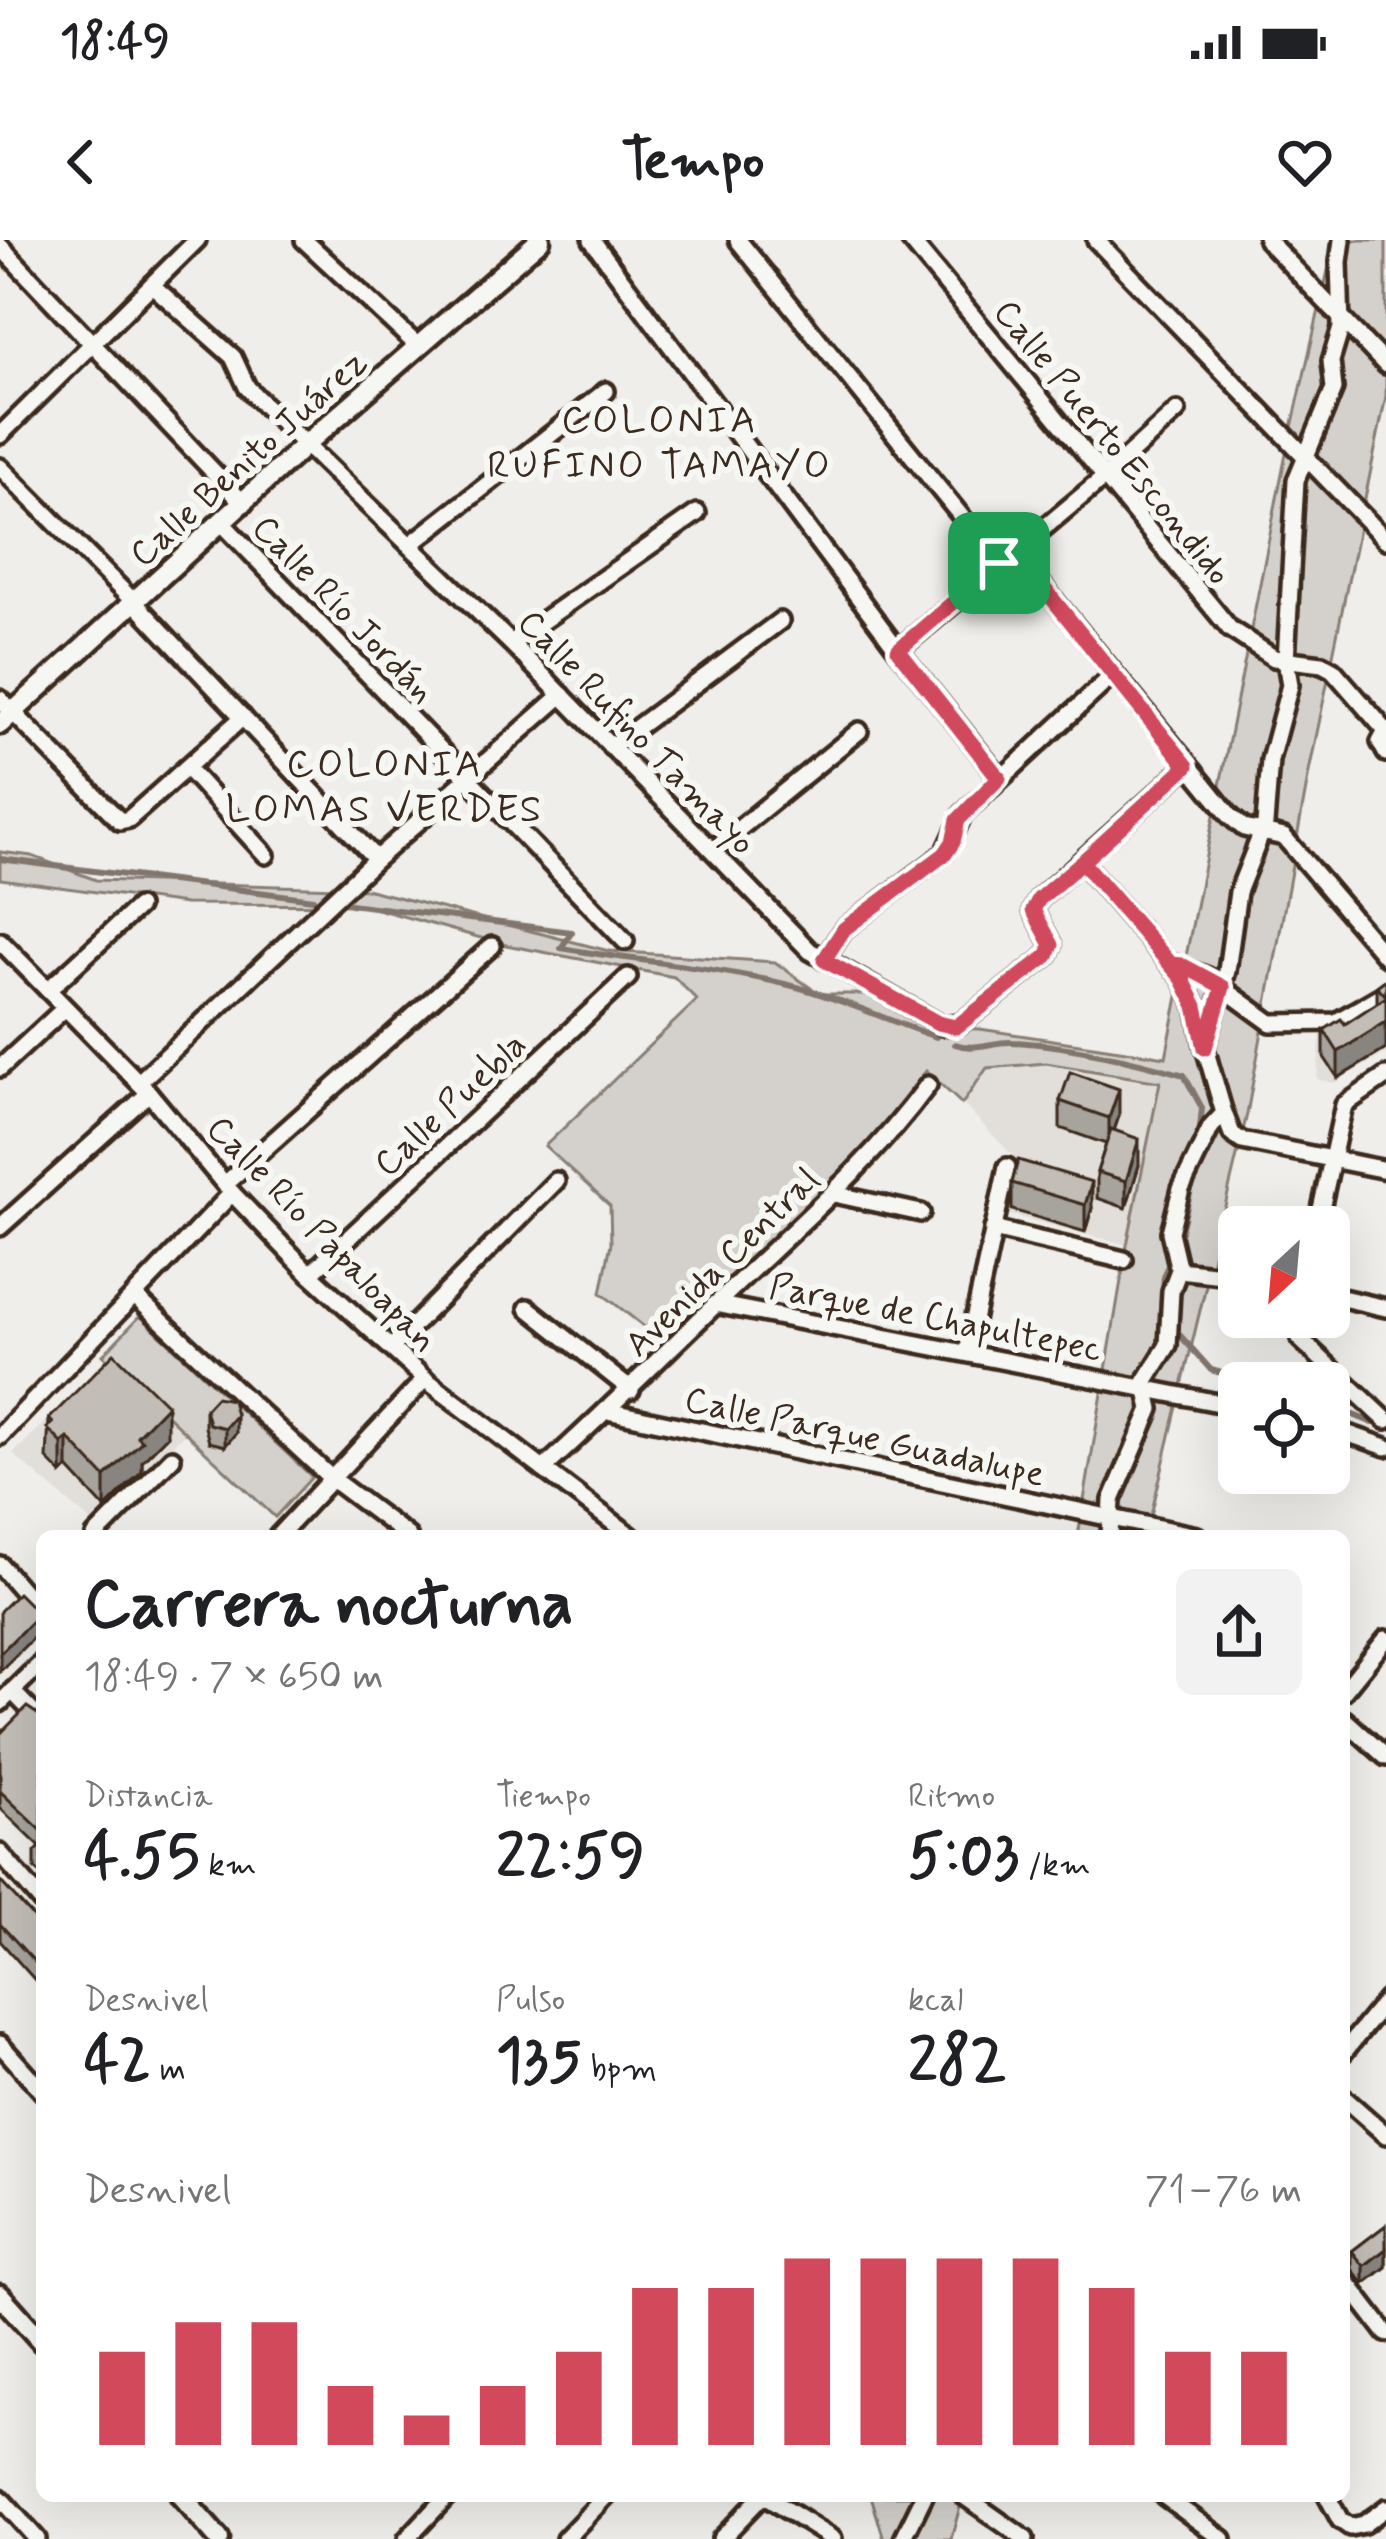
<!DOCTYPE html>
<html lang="es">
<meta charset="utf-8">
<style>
body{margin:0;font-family:Mynerve,sans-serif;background:#f2f2f2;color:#202124;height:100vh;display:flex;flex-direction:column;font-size:45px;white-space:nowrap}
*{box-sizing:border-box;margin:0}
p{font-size:39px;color:#757577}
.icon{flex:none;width:66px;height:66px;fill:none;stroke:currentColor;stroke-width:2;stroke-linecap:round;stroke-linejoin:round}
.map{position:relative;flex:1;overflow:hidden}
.drawer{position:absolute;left:36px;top:1290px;width:1314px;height:972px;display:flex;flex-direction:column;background:#fff;border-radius:18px;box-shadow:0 12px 48px #0002}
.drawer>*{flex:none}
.needle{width:78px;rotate:206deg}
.controls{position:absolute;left:1218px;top:966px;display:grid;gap:24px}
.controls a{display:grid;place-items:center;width:132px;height:132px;border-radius:18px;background:#fff;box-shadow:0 12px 48px #0002;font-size:60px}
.pin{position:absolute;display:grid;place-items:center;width:102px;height:102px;color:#fff;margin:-51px;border-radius:24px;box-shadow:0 6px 18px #0006}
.round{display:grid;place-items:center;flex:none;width:126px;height:126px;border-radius:18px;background:#f2f2f2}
.head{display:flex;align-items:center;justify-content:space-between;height:204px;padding:0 48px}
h1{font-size:66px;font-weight:700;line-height:90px}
.stats{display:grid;grid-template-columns:repeat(3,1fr);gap:18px;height:204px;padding:12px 48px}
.stats div{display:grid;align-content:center}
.stats b{font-size:60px;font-weight:700}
.stats small{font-size:33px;font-weight:400}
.stats p{font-size:33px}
.chart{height:336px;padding:24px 48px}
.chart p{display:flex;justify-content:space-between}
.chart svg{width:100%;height:216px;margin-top:12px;stroke:#d1495b;stroke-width:6}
.status{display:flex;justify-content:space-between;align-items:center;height:84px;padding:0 60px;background:#fff;direction:ltr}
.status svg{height:33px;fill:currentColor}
header{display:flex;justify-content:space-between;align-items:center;height:156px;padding:0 48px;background:#fff;font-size:54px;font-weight:700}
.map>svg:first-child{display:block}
.built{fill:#e2dfdb}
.green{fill:#d4d1cc;stroke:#887e75;stroke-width:3}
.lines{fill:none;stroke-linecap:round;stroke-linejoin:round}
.stream{stroke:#81766d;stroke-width:6}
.minor-casing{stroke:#3b2a1e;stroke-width:24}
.tertiary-casing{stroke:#3b2a1e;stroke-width:27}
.minor{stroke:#f6f6f2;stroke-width:15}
.tertiary{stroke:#f6f6f2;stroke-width:18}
.wall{fill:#a7a39d;stroke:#3b2a1e;stroke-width:3}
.shaded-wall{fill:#888480;stroke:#3b2a1e;stroke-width:3}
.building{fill:#c2bdb7;stroke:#3b2a1e;stroke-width:3}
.route-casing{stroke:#fff;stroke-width:24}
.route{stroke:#d1495b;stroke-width:15}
.labels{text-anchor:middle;stroke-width:12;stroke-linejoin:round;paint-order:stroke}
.street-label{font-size:36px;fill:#3b2a1e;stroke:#f6f6f2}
.neighbourhood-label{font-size:39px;letter-spacing:3px;fill:#3b2a1e;stroke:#f6f6f2}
</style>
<div class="status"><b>18:49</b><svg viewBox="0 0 49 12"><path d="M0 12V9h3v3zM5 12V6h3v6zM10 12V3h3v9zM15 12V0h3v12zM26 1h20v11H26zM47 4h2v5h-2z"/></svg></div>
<header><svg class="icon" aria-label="back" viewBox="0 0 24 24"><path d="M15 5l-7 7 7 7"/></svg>Tempo<svg class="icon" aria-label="heart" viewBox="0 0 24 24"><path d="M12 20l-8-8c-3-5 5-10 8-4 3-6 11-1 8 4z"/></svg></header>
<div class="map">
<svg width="1386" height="2299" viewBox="0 0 1386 2299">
<rect width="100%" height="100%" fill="#efeeea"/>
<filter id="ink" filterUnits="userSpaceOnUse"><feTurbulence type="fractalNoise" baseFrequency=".00833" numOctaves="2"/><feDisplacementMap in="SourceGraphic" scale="24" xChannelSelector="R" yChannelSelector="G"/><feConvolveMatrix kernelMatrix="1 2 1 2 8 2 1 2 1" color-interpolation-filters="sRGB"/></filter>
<g filter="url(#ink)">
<g class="built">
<polygon points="1386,758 1386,813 1334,843 1317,839 1321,789"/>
<polygon points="1046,823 1161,842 1127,1005 1007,974 1020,923 963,864 987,828"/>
<polygon points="105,1121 185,1193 93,1283 13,1214"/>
</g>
<g class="green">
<polygon points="1335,0 1386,0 1386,156 1309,532 1247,874 1146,1296 1078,1296 1127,1005 1160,842 1046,823 987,828 962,864 926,831 851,925 661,1100 601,1053 611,1003 610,966 545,906 697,760 674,737 506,705 363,665 185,664 0,639 0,612 32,616 96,640 366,649 609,711 775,722 819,754 872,754 934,788 980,789 1166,817 1285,218"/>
<polygon points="140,1076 312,1237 275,1277 103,1115"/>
<polygon points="871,2256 963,2256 951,2299 884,2299"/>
</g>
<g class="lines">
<g class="stream">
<polyline points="0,619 313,659"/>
<path d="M350 664 572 692 561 708C639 722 720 727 797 747 848 761 888 781 936 797"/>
<path d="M955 804C974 811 990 802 1010 802 1059 803 1137 821 1184 835L1202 868 1199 898"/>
<polyline points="1178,1003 1196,929"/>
<polyline points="1173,1015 1164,1034 1162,1075 1211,1130 1256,1143"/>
<polyline points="1329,1165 1373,1183"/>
</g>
<defs>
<g id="minor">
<polyline points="304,0 419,107"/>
<polyline points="592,0 898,410 999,537"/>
<polyline points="738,0 999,323"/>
<polyline points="910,0 1230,389 1274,418 1322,424 1333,430 1386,491 1380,502 1386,513"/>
<polyline points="1096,0 1386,300"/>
<polyline points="1267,0 1386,125"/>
<polyline points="0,6 244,264"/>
<polyline points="152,45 233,117 247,147 257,158 511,403 810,711 943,786 960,784 1047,716 1052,705 1033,670 1039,659 1187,526"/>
<polyline points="0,195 197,0"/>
<polyline points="0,227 135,363 376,619"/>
<polyline points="222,283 625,701"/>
<polyline points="410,305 606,151"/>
<polyline points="1014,311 1231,577 1244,588 1284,597 1386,717"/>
<polyline points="511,403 697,273"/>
<polyline points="898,410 1106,236 1177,171"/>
<polyline points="0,459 120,581 129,579 243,477"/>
<polyline points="611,507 780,381"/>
<polyline points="187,528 266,615"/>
<polyline points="713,610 859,491"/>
<polyline points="1082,622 1182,738 1196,766 1204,805"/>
<polyline points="0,701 149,853 232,953 310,1034 425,1139 631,1296"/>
<polyline points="824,720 844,689 945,613 963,574 1114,434"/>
<polyline points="1171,723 1208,737 1271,783 1336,782 1386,753"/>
<polyline points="48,750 138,667"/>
<polyline points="0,828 65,768"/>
<polyline points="139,842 376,619 562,455"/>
<polyline points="1224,873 1232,894 1242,901 1386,930"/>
<polyline points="225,944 492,706"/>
<polyline points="834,954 921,973"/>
<polyline points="0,987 149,853"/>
<polyline points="1317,987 1344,865 1386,836"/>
<polyline points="993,989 1124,1020"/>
<polyline points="1179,1030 1239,1037"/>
<polyline points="310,1034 628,737"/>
<polyline points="1329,1055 1386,1068"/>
<polyline points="137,1058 332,1239 408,1296"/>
<polyline points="715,1064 1239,1167"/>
<polyline points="528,1068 631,1150"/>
<polyline points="1297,1077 1300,1099 1386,1180"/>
<polyline points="391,1108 556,941"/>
<polyline points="967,1113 1007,927"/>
<polyline points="607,1171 1197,1296"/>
<polyline points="1329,1187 1386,1207"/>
<polyline points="0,1196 232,953"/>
<path d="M543 1229C603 1175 659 1119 717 1063 790 992 867 928 928 845"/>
<polyline points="95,1296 172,1218"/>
<polyline points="278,1296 425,1139"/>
<polyline points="1110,1296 1112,1260 1151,1169 1145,1142 1168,1105 1171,1051 1179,1030 1170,992 1181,949 1211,887 1224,873 1205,808 1227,731 1238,652 1265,584 1270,520 1290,445 1286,421 1296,240 1334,149 1331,121 1341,88 1339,22 1342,0"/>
<polyline points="0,1325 42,1374"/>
<polyline points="12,1451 42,1482"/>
<polyline points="1344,1451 1386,1399"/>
<polyline points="0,1463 42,1422"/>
<polyline points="1344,1479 1386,1517"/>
<polyline points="0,1613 42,1662"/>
<polyline points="0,1804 42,1851"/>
<polyline points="1344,1812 1386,1760"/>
<polyline points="1344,1858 1386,1895"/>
<polyline points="1344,2038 1386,2093"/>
<polyline points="764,2256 833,2299"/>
<polyline points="964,2256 1025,2299"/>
<polyline points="1164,2256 1223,2299"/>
<polyline points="1327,2256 1340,2280 1350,2287 1364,2284 1386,2268"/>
<polyline points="0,2258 37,2299"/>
<polyline points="407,2299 447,2256"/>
<polyline points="565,2299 606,2256"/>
<polyline points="721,2299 762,2256"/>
<polyline points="903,2299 924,2256"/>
</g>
<g id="tertiary">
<polyline points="0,484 305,205 540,0"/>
<polyline points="0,2055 42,2102"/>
<polyline points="181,2256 219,2299"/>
</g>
</defs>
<use href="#minor" class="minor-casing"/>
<use href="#tertiary" class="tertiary-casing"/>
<use href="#minor" class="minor"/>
<use href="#tertiary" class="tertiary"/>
</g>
<g class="wall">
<polygon points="1386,739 1386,809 1338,838 1324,817 1324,790 1345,784 1377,763 1377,746"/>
<polygon points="1060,861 1119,876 1114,890 1139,925 1126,968 1097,958 1097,932 1106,904 1060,888"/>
<polygon points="1018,920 1092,968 1085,992 1012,970 1012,943"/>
<polygon points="205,1169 236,1193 225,1206 209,1202 205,1187"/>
<polygon points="49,1179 167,1196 142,1221 142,1231 105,1268 68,1228 62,1234 47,1219"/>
<polygon points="42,1477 42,1635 35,1629 35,1612 40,1607 0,1568 0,1494"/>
<polygon points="0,1641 42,1687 42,1748 0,1701"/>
<polygon points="1386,1985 1386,2027 1364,2044 1352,2029 1352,2011"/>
</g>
<g class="shaded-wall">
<polygon points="1386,782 1386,809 1338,838 1338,812"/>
<polygon points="1119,849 1119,876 1109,905 1109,878"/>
<polygon points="1139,899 1139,925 1126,968 1126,941"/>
<polygon points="1092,942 1092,968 1085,992 1085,965"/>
<polygon points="167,1165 167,1196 142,1221 142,1231 105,1268 105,1237 137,1196"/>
<polygon points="236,1175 236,1193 225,1206 225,1188"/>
<polygon points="68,1198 68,1228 62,1234 62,1203"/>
<polygon points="39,1374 39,1392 0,1431 0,1413"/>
<polygon points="1386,2009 1386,2027 1364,2044 1364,2026"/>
</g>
<g class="building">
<polygon points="1386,739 1386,756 1377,746"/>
<polygon points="1386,757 1386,782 1338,812 1324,790 1341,779 1345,784"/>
<polygon points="1070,832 1119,849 1109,878 1060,861"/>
<polygon points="1111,889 1139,899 1126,941 1097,932"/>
<polygon points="1018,920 1092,942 1085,965 1012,943"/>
<polygon points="114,1113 167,1165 137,1196 142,1201 105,1237 68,1198 62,1203 47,1188 53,1183 49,1179"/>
<polygon points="216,1157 232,1160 236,1175 225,1188 209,1184 205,1169"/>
<polygon points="18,1353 39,1374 0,1413 0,1371"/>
<polygon points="27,1467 42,1477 42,1591 0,1551 0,1494"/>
<polygon points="0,1641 42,1687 42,1730 0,1684"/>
<polygon points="1386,1985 1386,2009 1364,2026 1352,2011"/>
</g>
</g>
<g class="lines" filter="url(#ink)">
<defs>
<polyline id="route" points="999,323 898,410 999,538 958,580 953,602 945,614 844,689 824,720 938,783 956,787 1047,716 1052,705 1033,670 1039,659 1082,622 1182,738 1196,766 1205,808 1223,747 1182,725 1171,724 1082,622 1187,526 1014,311 999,323"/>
</defs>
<use href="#route" class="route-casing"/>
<use href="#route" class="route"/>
</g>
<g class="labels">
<g class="street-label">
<text transform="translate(1114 201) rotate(51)" y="13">Calle Puerto Escondido</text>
<text transform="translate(247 217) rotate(-42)" y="13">Calle Benito Juárez</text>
<text transform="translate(345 368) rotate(46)" y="13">Calle Río Jordán</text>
<text transform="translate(638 491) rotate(46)" y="13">Calle Rufino Tamayo</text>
<text transform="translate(449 863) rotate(-43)" y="13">Calle Puebla</text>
<text transform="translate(323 993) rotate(46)" y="13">Calle Río Papaloapan</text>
<text transform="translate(721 1021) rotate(-44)" y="13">Avenida Central</text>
<text transform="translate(936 1076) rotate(11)" y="13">Parque de Chapultepec</text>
<text transform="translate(865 1195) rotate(12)" y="13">Calle Parque Guadalupe</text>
</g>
<g class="neighbourhood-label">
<text x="660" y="192">COLONIA<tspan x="660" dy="45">RUFINO TAMAYO</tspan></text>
<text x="385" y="536">COLONIA<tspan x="385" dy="45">LOMAS VERDES</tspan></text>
</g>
</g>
</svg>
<div class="controls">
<a><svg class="needle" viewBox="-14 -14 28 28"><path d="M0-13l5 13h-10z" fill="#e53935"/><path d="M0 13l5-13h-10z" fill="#757577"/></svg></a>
<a><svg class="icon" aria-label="locate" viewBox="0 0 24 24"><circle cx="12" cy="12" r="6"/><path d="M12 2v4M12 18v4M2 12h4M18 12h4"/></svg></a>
</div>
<div class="pin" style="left:999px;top:323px;background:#1e9e55"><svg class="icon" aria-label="arrive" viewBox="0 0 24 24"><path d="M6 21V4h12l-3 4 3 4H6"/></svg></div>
<section class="drawer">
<div class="head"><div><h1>Carrera nocturna</h1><p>18:49 · 7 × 650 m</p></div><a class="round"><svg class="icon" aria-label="share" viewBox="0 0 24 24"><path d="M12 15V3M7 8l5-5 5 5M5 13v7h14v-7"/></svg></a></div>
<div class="stats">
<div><p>Distancia</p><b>4.55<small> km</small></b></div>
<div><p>Tiempo</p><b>22:59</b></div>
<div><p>Ritmo</p><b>5:03<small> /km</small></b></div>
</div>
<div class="stats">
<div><p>Desnivel</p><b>42<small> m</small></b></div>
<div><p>Pulso</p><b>135<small> bpm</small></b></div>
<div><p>kcal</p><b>282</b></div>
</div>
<div class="chart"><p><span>Desnivel</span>71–76 m</p>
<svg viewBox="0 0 160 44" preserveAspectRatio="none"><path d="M5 44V25M15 44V19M25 44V19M35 44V32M45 44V38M55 44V32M65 44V25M75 44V12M85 44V12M95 44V6M105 44V6M115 44V6M125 44V6M135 44V12M145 44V25M155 44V25"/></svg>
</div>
</section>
</div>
